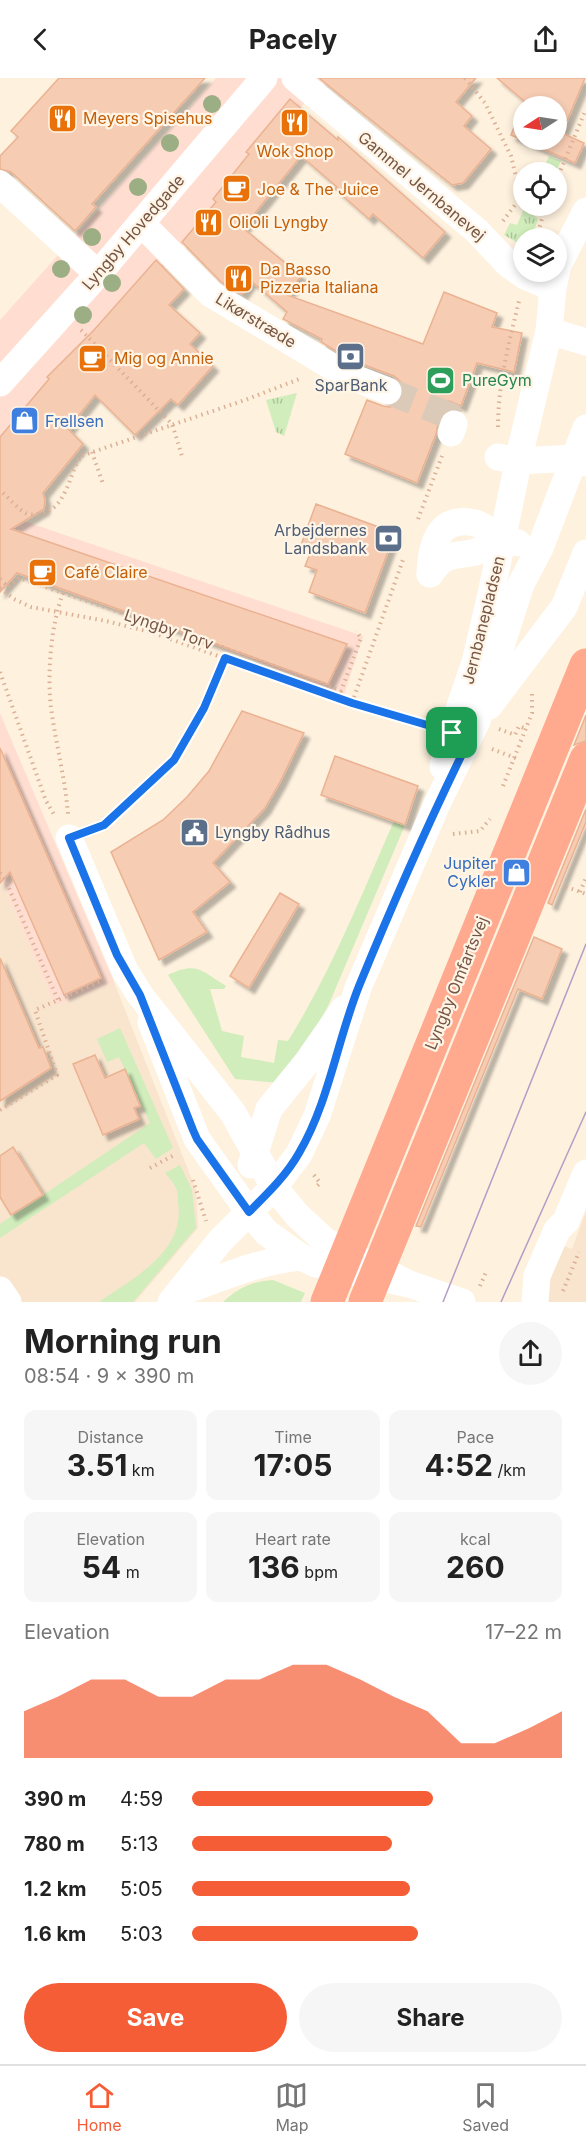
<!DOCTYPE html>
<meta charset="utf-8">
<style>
body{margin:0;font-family:Inter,sans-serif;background:#f6f6f6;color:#222;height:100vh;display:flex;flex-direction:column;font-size:22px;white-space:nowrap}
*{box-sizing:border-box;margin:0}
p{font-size:20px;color:#767676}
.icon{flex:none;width:33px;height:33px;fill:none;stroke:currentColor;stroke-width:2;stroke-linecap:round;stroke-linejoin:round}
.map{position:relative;height:1224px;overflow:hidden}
.sheet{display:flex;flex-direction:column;background:#fff;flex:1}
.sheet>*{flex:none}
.needle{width:39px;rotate:258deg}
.buttons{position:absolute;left:513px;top:18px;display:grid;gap:12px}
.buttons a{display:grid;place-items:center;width:54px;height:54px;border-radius:50%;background:#fff;box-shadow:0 3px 9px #0003;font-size:30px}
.pin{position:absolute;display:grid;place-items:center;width:51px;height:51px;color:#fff;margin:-26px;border-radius:12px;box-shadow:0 3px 9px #0006}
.round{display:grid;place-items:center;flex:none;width:63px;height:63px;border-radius:32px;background:#f6f6f6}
.summary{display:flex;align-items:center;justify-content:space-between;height:102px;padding:0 24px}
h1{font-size:33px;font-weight:700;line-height:45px}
.metrics{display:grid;grid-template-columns:repeat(3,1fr);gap:9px;height:102px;padding:6px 24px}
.metrics div{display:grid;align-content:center;border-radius:12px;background:#f6f6f6;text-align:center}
.metrics b{font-size:30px;font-weight:700}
.metrics small{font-size:16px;font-weight:400}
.metrics p{font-size:16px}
.chart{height:168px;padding:12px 24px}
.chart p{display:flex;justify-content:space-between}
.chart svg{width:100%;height:108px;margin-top:6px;fill:#f55d36;opacity:.7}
.cta{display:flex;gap:12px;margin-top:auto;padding:12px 24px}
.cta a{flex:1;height:69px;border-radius:36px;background:#f55d36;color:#fff;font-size:24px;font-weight:700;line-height:69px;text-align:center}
.cta a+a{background:#f6f6f6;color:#222}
ul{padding:0 24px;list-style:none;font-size:20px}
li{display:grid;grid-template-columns:96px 72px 1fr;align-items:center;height:45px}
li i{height:15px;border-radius:8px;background:#f55d36}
header{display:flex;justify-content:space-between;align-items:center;height:78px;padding:0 24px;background:#fff;font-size:27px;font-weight:700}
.tab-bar{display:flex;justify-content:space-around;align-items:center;height:84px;border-top:2px solid #e0e0e0;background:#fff;font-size:16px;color:#767676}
.tab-bar a{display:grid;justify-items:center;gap:3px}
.tab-bar .on{color:#f55d36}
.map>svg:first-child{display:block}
.residential{fill:#f9e5ce}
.commercial{fill:#ffded1}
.grass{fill:url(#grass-tufts)}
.park{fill:#d0edbb}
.building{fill:#f6ccb3;stroke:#ebb292;stroke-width:1.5;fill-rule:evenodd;filter:url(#shadow)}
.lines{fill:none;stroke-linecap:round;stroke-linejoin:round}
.minor-tunnel{stroke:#dccab8;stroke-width:27;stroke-dasharray:27 14;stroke-linecap:butt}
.path{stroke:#dbb096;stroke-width:4;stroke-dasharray:1.5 4.5;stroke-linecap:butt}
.minor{stroke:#fff;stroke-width:27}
.highway{stroke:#ffa98e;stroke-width:33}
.tram{stroke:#b39dc8;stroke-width:1.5}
.tree{fill:#9cae83}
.route-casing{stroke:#fff;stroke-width:12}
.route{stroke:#1a73e8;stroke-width:8}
.labels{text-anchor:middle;stroke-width:4.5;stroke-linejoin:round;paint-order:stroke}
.food-label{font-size:16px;fill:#c56008;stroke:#fff5e6;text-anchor:start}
.street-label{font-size:16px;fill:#765544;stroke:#fff5e6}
.leisure-label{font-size:16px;fill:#27864d;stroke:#fff5e6;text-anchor:start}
.service-label{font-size:16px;fill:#4e5e75;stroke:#fff5e6}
.shop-label{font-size:16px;fill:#366cbe;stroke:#fff5e6;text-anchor:start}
</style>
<header><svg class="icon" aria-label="back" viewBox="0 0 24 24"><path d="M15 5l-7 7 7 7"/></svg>Pacely<svg class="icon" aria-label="share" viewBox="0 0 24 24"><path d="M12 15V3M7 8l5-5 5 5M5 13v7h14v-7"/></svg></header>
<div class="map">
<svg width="586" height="1224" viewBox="0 0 586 1224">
<defs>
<pattern id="grass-tufts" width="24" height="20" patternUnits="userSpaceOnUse" patternTransform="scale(1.5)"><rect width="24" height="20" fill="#d0edbb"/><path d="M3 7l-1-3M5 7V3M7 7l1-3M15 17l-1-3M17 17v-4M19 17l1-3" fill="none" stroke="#adc39a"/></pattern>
<filter id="shadow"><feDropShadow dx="5.5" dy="5.5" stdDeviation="1.5" flood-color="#0004"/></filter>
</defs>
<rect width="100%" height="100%" fill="#fef1de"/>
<g class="residential">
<polygon points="0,798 55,928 114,904 196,1112 198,1150 135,1224 0,1224"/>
<polygon points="586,1133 586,1224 539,1224 561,1167 572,1171"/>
</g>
<g class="commercial">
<polygon points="216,0 326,0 0,380 0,242"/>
<polygon points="0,435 363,558 344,617 18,491"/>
<polygon points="0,635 114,904 55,928 0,798"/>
</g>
<g class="grass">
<polygon points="549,78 561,83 556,94 542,94"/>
<polygon points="525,128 538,141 532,160 524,160 523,168 504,157 510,145 517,147"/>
<polygon points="297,315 284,358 276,354 266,322"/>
</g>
<g class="park">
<path d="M394 743 405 747 329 926 314 954 280 1005 235 1001 168 897C197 883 201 893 226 908L224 911H210L222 953 244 958 241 979 274 985 278 962 288 963C331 894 361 818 394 743Z"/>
<polygon points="120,950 173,1070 156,1081 144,1065 0,1160 0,1146 150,1045 119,979 107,984 97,961"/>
<path d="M180 1087 192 1112 196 1150 133 1224H99C133 1200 186 1174 178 1124 178 1120 178 1114 176 1110 174 1105 169 1100 165 1095Z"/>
<path d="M273 1202 305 1215 301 1224H223C238 1210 253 1203 273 1202Z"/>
</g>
<g class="building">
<polygon points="59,0 205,0 92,126 96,129 75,153 11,94 0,91 0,78 18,59 11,53"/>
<polygon points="319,0 476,0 456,24 472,38 464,48 491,71 463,105 452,107"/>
<path d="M497 0H585L562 55 584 65 575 85 511 57 524 23ZM524 28H556V62H524Z"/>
<polygon points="290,21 338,62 338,59 445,154 423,180 373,136 369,141 335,111 337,109 301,78 243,150 301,198 287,217 423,266 444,214 497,235 492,249 522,255 514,294 477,285 461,328 449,323 439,341 436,356 417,405 345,376 367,322 383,328 390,329 397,326 402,319 404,311 400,303 394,298 351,282 321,264 322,261 283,241 287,234 251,203 242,216 221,204 182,164 216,124 213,121 249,76 246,74"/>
<polygon points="156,182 184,211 169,227 200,255 190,266 213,288 178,327 171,321 135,357 95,317 68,351 83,366 43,415 45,422 44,431 11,451 347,566 328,606 17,495 0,514 0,359 49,301 47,299 94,252"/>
<polygon points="316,426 395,455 365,535 309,514 317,492 305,488 312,471 301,467"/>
<polygon points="242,633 304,655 280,704 265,730 213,785 230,804 193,834 207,854 159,882 111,774 163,742 187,719 209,693"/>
<polygon points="586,637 586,663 574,667"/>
<polygon points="0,670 101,900 64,917 10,794 0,805"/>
<polygon points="335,678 418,708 405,747 321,717"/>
<polygon points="586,731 586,744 552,827 548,825"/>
<polygon points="280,815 299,826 249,910 230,898"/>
<polygon points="534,859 562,871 542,921 518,911 421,1149 416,1148"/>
<polygon points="0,880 39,970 43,969 51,990 0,1023"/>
<polygon points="95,977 105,1000 125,991 140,1028 134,1030 139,1041 103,1057 73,986"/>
<polygon points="13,1069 43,1117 11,1137 0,1119 0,1078"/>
</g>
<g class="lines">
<polyline class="minor-tunnel" points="388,313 450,338 454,346"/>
<g class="path">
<polyline points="465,0 485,25 511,78 521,119"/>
<polyline points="556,103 586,31"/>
<polyline points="533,128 547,136"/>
<polyline points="503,143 521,119 524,121"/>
<polyline points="536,160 546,128"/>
<polyline points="81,252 172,346 183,381"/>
<path d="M498 349C498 305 509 265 519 223"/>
<polyline points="92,374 103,406"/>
<path d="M3 415C10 421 17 430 24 434 28 437 33 437 38 436 67 433 68 397 81 378L245 322 302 300"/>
<polyline points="418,441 442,378"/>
<polyline points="0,501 8,509 19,500 225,570 341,613 361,560 356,553"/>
<polyline points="0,510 14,521 31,529 106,543 150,554 352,625 428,648"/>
<path d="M63 515C51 547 47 595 51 630 56 666 65 700 68 736"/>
<polyline points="0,594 46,723 55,738"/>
<polyline points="352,625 404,479"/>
<polyline points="499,651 515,657 519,648 526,651"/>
<polyline points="492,671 518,681"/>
<polyline points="503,708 532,635 532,613"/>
<polyline points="91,752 104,747 174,682 204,630 225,580"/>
<polyline points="453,756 480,753 490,741"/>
<polyline points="0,795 4,799 58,922"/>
<polyline points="566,809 586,816"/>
<polyline points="580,814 586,800"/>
<polyline points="0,1032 57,997 35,932 104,902"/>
<polyline points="150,1090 176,1076"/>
<polyline points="314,1097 320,1105 316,1109"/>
<polyline points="193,1102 206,1143"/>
<polyline points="480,1208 487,1192"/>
<polyline points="563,1213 579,1174"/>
</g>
<g class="minor">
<polyline points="295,0 477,153 509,187 525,198 553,210"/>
<polyline points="0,106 98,196"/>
<polyline points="141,145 211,216 344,296 388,313"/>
<polyline points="549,253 586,264"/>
<polyline points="0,305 98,196 264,0"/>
<polyline points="451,355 454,346"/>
<polyline points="498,379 518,383 574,380 586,385"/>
<path d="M430 496C431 467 438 437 475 445 486 448 494 458 504 462 508 464 514 464 518 465"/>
<path d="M430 496C445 475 449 479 471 475 482 473 493 466 503 462"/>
<polyline points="489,628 564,529 586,475"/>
<polyline points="443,689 448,663 475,584 491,516 522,366 549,253 553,210 558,187 586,133"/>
<polyline points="69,760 125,893 140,917 233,1035 274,1109 297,1137 325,1163 409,1206"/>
<polyline points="151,944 197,1061 249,1134 267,1155 301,1179 316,1186 409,1206 462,1224"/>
<polyline points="251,1087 269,1031 308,983 344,931"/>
<polyline points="0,1212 8,1224"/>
<path d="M179 1215C219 1201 258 1183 301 1179"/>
<polyline points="171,1224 220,1163 274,1109 299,1076 317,1038 358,910 437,726 477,643 521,506 540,470 586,350"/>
<polyline points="535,1224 537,1198 557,1152 566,1143 586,1095"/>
</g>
<g class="highway">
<polyline points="327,1224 586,587"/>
<polyline points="365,1224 586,681"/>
</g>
<g class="tram">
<polyline points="443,1224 586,866"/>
<polyline points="501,1224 586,1034"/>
</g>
</g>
<g class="tree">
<circle cx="212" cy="26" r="9"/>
<circle cx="170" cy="65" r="9"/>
<circle cx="138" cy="109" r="9"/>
<circle cx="92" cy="159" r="9"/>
<circle cx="61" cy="191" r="9"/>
<circle cx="112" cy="205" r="9"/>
<circle cx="83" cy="237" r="9"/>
</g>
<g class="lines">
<defs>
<path id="route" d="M225 580 352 625 434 649 469 662C429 743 393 825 359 908 337 963 329 1024 299 1075 286 1098 267 1116 249 1134L197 1061 193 1052 140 917 117 877 69 760 104 747 174 682 204 630Z"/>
</defs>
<use href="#route" class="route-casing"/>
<use href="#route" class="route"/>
</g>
<defs>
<symbol id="restaurant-square" viewBox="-11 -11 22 22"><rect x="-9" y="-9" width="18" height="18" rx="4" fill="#e8710a" stroke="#fff5e6"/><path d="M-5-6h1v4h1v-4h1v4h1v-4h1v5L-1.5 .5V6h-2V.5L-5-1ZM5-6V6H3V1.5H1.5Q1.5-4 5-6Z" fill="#fff"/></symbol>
<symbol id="cafe-square" viewBox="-11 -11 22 22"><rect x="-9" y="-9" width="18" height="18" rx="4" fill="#e8710a" stroke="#fff5e6"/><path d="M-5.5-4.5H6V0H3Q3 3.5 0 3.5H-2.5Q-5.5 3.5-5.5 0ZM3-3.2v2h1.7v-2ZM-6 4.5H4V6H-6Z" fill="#fff"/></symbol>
<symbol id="bank-square" viewBox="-11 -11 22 22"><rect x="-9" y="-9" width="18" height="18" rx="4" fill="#5c6f8a" stroke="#fff5e6"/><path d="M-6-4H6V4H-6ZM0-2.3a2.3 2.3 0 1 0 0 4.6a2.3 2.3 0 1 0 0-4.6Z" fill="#fff"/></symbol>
<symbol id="stadium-square" viewBox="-11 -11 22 22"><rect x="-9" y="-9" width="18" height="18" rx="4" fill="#2e9e5b" stroke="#fff5e6"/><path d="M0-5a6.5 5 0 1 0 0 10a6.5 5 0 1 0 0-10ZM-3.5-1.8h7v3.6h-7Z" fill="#fff"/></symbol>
<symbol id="shop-square" viewBox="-11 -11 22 22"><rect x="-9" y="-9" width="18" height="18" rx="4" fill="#3f7fe0" stroke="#fff5e6"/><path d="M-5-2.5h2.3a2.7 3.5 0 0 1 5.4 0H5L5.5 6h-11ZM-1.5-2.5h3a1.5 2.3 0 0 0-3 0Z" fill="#fff"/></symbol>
<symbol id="civic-square" viewBox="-11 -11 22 22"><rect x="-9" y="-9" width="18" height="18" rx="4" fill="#5c6f8a" stroke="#fff5e6"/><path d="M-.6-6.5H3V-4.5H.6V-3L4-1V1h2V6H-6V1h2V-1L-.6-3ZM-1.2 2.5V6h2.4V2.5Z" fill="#fff"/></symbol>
</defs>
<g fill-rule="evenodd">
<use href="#restaurant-square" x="46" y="24" width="33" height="33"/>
<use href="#restaurant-square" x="278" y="28" width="33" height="33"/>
<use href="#cafe-square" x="220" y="94" width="33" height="33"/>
<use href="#restaurant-square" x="192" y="128" width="33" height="33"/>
<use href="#restaurant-square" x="222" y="184" width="33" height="33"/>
<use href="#bank-square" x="334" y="262" width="33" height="33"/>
<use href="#cafe-square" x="76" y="264" width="33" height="33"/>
<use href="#stadium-square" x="424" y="286" width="33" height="33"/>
<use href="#shop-square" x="8" y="326" width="33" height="33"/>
<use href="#bank-square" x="372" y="444" width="33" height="33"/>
<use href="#cafe-square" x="26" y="478" width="33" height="33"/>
<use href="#civic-square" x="178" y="738" width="33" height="33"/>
<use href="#shop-square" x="500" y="778" width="33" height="33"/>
</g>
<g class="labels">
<g class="food-label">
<text x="83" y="46">Meyers Spisehus</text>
<text x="295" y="79" text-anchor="middle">Wok Shop</text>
<text x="257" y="117">Joe &amp; The Juice</text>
<text x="229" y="150">OliOli Lyngby</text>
<text x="260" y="197">Da Basso<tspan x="260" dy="18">Pizzeria Italiana</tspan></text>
<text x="114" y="286">Mig og Annie</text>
<text x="64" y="500">Café Claire</text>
</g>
<g class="street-label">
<text transform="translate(422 108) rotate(40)" y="6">Gammel Jernbanevej</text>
<text transform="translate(133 154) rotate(-49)" y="6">Lyngby Hovedgade</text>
<text transform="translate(256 242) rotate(31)" y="6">Likørstræde</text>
<text transform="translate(483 542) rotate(-76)" y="6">Jernbanepladsen</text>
<text transform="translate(169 551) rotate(19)" y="6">Lyngby Torv</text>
<text transform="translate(456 905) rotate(-68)" y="6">Lyngby Omfartsvej</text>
</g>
<g class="leisure-label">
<text x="462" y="308">PureGym</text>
</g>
<g class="service-label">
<text x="351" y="313">SparBank</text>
<text x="367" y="458" text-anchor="end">Arbejdernes<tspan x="367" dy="18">Landsbank</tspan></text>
<text x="215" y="760" text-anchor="start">Lyngby Rådhus</text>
</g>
<g class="shop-label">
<text x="45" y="349">Frellsen</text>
<text x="496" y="791" text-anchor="end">Jupiter<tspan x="496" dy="18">Cykler</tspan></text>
</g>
</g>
</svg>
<div class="buttons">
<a><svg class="needle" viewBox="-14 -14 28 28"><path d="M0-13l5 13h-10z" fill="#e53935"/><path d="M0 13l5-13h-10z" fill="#767676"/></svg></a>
<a><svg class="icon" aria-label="locate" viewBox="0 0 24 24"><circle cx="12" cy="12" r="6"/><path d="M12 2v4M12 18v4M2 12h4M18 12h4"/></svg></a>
<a><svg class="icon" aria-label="layers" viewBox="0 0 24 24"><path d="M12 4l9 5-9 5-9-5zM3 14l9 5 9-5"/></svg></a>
</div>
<div class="pin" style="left:452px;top:655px;background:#1e9e55"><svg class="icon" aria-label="arrive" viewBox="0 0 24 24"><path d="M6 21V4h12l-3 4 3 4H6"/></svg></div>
</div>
<section class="sheet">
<div class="summary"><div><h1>Morning run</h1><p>08:54 · 9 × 390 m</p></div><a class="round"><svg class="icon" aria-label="share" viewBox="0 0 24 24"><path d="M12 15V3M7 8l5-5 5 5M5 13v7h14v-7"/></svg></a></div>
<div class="metrics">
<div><p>Distance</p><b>3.51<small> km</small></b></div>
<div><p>Time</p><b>17:05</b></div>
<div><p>Pace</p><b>4:52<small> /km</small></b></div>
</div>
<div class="metrics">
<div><p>Elevation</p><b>54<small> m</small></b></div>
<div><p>Heart rate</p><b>136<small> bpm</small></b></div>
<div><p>kcal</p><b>260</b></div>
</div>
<div class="chart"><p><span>Elevation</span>17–22 m</p>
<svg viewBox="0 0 160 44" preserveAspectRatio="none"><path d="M0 44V25L10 19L20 12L30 12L40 19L50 19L60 12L70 12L80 6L90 6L100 12L110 19L120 25L130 38L140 38L150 32L160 25V44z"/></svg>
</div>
<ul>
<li><b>390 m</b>4:59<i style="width:65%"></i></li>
<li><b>780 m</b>5:13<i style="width:54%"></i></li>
<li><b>1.2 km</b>5:05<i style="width:59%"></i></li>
<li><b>1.6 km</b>5:03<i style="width:61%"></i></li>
</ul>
<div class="cta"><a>Save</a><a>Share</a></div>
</section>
<nav class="tab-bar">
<a class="on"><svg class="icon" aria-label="home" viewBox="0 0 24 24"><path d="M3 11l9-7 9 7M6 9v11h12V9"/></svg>Home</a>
<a><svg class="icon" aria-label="map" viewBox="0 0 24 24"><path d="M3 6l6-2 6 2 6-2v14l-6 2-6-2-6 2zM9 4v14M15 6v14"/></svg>Map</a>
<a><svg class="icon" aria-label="saved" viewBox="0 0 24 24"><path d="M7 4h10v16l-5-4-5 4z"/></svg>Saved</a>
</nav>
